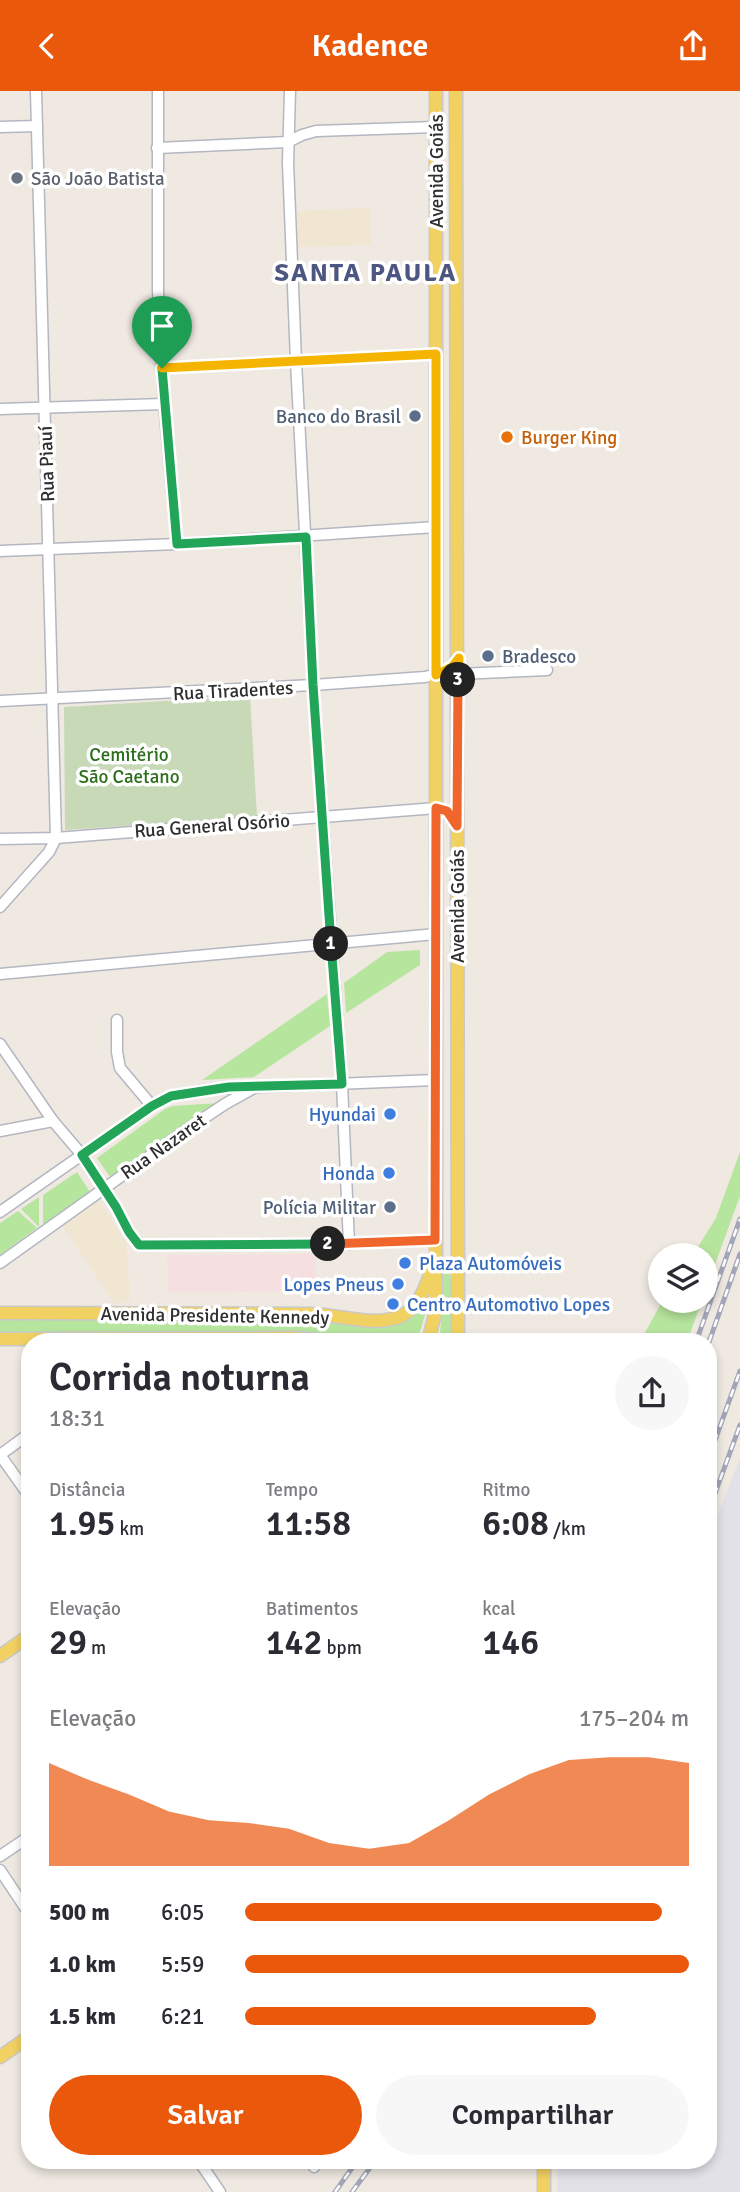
<!DOCTYPE html>
<html lang="pt">
<meta charset="utf-8">
<style>
body{margin:0;font-family:Signika,sans-serif;background:#f7f7f7;color:#2b2b33;height:100vh;display:flex;flex-direction:column;font-size:26px;white-space:nowrap}
*{box-sizing:border-box;margin:0}
p{font-size:23px;color:#7c7c81}
.icon{flex:none;width:38px;height:38px;fill:none;stroke:currentColor;stroke-width:2;stroke-linecap:round;stroke-linejoin:round}
.map{position:relative;flex:1;overflow:hidden}
.sheet{position:absolute;left:21px;top:1242px;width:696px;height:836px;display:flex;flex-direction:column;background:#fff;border-radius:28px;box-shadow:0 4px 10px #0003}
.sheet>*{flex:none}
.buttons{position:absolute;left:648px;top:1152px;display:grid;gap:14px}
.buttons a{display:grid;place-items:center;width:70px;height:70px;border-radius:50%;background:#fff;box-shadow:0 4px 10px #0003;font-size:35px}
.pin{position:absolute;display:grid;place-items:center;width:60px;height:60px;color:#fff;margin:-72px -30px;border-radius:50% 50% 50% 0;rotate:-45deg;box-shadow:0 0 7px #0007}
.pin .icon{rotate:45deg}
.km{position:absolute;width:35px;height:35px;margin:-18px;border-radius:50%;background:#222;color:#fff;font-size:19px;line-height:35px;text-align:center}
.round{display:grid;place-items:center;flex:none;width:74px;height:74px;border-radius:37px;background:#f7f7f7}
.overview{display:flex;align-items:center;justify-content:space-between;height:119px;padding:0 28px}
h1{font-size:38px;font-weight:600;line-height:52px}
.stats{display:grid;grid-template-columns:repeat(3,1fr);gap:10px;height:119px;padding:7px 28px}
.stats div{display:grid;align-content:center}
.stats b{font-size:35px;font-weight:600}
.stats small{font-size:19px;font-weight:400}
.stats p{font-size:19px}
.chart{height:196px;padding:14px 28px}
.chart p{display:flex;justify-content:space-between}
.chart svg{width:100%;height:126px;margin-top:7px;fill:#ea580c;opacity:.7}
.action{display:flex;gap:14px;margin-top:auto;padding:14px 28px}
.action a{flex:1;height:80px;border-radius:42px;background:#ea580c;color:#fff;font-size:28px;font-weight:600;line-height:80px;text-align:center}
.action a+a{background:#f7f7f7;color:#2b2b33}
ul{padding:0 28px;list-style:none;font-size:23px}
li{display:grid;grid-template-columns:112px 84px 1fr;align-items:center;height:52px}
li i{height:18px;border-radius:9px;background:#ea580c}
header{display:flex;justify-content:space-between;align-items:center;height:91px;padding:0 28px;background:#ea580c;color:#fff;font-size:32px;font-weight:600}
.map>svg:first-child{display:block}
.industrial{fill:#e3e1e8}
.education{fill:#f0e6d1}
.medical{fill:#f5dfe0}
.green{fill:#b6e59e}
.cemetery{fill:#c8d9b8}
.lines{fill:none;stroke-linecap:round;stroke-linejoin:round}
.minor-casing{stroke:#b4b7c1;stroke-width:13}
.major-casing{stroke:#c9c9c9;stroke-width:15}
.minor{stroke:#fff;stroke-width:10}
.major{stroke:#f2d163;stroke-width:12}
.rail-casing{stroke:#a3a6b8;stroke-width:5}
.rail{stroke:#fff;stroke-width:2.5;stroke-dasharray:8;stroke-linecap:butt}
.split-1-casing{stroke:#fff;stroke-width:14}
.split-2-casing{stroke:#fff;stroke-width:14}
.split-3-casing{stroke:#fff;stroke-width:14}
.split-4-casing{stroke:#fff;stroke-width:14}
.split-1{stroke:#22a559;stroke-width:9}
.split-2{stroke:#22a559;stroke-width:9}
.split-3{stroke:#f0652b;stroke-width:9}
.split-4{stroke:#f5b400;stroke-width:9}
.worship-dot{fill:#6b7280;stroke:#fff;stroke-width:2.5}
.service-dot{fill:#5c6f8a;stroke:#fff;stroke-width:2.5}
.food-dot{fill:#e8710a;stroke:#fff;stroke-width:2.5}
.shop-dot{fill:#3f7fe0;stroke:#fff;stroke-width:2.5}
.labels{text-anchor:middle;stroke-width:7;stroke-linejoin:round;paint-order:stroke}
.street-label{font-size:19px;fill:#2e2e2e;stroke:#fff}
.worship-label{font-size:19px;fill:#5b616d;stroke:#fff;text-anchor:start}
.service-label{font-size:19px;fill:#4e5e75;stroke:#fff;text-anchor:end}
.food-label{font-size:19px;fill:#c56008;stroke:#fff;text-anchor:start}
.park-label{font-size:19px;fill:#2c6e1b;stroke:#fff}
.shop-label{font-size:19px;fill:#366cbe;stroke:#fff;text-anchor:end}
.district-label{font-size:26px;font-weight:bold;letter-spacing:2px;fill:#4d5680;stroke:#fff}
</style>
<header><svg class="icon" aria-label="back" viewBox="0 0 24 24"><path d="M15 5l-7 7 7 7"/></svg>Kadence<svg class="icon" aria-label="share" viewBox="0 0 24 24"><path d="M12 15V3M7 8l5-5 5 5M5 13v7h14v-7"/></svg></header>
<div class="map">
<svg width="740" height="2101" viewBox="0 0 740 2101">
<rect width="100%" height="100%" fill="#efe9e1"/>
<polygon class="industrial" points="740,1367 740,2101 557,2101 558,2070 709,2070 709,1446"/>
<g class="education">
<polygon points="370,117 371,154 298,156 297,120"/>
<polygon points="99,1110 126,1151 130,1208 125,1212 115,1213 63,1135"/>
</g>
<polygon class="medical" points="316,1163 316,1200 169,1202 167,1164"/>
<g class="green">
<polygon points="420,859 420,874 346,922 344,892 387,861"/>
<polygon points="327,903 330,935 254,986 202,989"/>
<polygon points="219,1012 111,1087 97,1067 165,1018 173,1015"/>
<polygon points="740,1061 740,1105 705,1201 705,1164 693,1164 716,1127"/>
<polygon points="77,1081 90,1101 43,1134 43,1104"/>
<polygon points="39,1106 39,1136 21,1118"/>
<polygon points="18,1120 37,1137 0,1164 0,1132"/>
<polygon points="450,1181 452,1208 452,1251 439,1251 442,1222 443,1184"/>
<polygon points="663,1209 702,1209 687,1251 635,1251 642,1247"/>
<polygon points="424,1217 426,1220 421,1238 415,1251 368,1251 315,1244 0,1244 0,1229 258,1227 312,1229 374,1236 406,1230 419,1218"/>
<polygon points="479,1246 569,1251 478,1251"/>
</g>
<polygon class="cemetery" points="250,605 257,726 65,739 64,616"/>
<g class="lines">
<defs>
<g id="minor">
<polyline points="158,0 158,199 164,313 177,453"/>
<polyline points="290,0 288,72 296,270 313,594 342,993 349,1153"/>
<polyline points="0,36 37,35"/>
<polyline points="157,57 288,51 302,44 316,40 436,36"/>
<polyline points="162,277 436,263"/>
<polyline points="0,318 164,313"/>
<polyline points="0,460 177,453 436,436"/>
<polyline points="458,583 547,579"/>
<polyline points="0,610 313,594 425,586 445,581 452,576 459,567"/>
<polyline points="0,748 56,747 436,717 447,720 457,734"/>
<polyline points="0,816 49,761 56,747 36,0"/>
<polyline points="0,883 436,843"/>
<polyline points="117,929 117,961 120,977 152,1015"/>
<polyline points="0,953 53,1030 82,1064 116,1116 129,1141 140,1154 327,1153 435,1149"/>
<polyline points="0,1040 53,1030"/>
<polyline points="0,1121 152,1015 171,1005 212,998 435,989"/>
<polyline points="0,1172 186,1039 225,1013 254,997"/>
<polyline points="0,1364 30,1406"/>
<polyline points="0,1364 30,1342"/>
<polyline points="0,1765 30,1745"/>
<polyline points="0,1779 30,1824"/>
<polyline points="199,2070 220,2101"/>
<polyline points="310,2070 314,2076"/>
</g>
<g id="major">
<polyline points="456,0 458,1251"/>
<path d="M0 1222C103 1222 206 1222 309 1223 339 1223 370 1236 399 1226 417 1219 426 1197 431 1180"/>
<polyline points="0,1248 293,1247 342,1251"/>
<polyline points="428,1251 435,1223 436,1166 436,0"/>
<polyline points="0,1565 30,1544"/>
<polyline points="0,1966 30,1945"/>
<polyline points="544,2070 544,2101"/>
</g>
</defs>
<use href="#minor" class="minor-casing"/>
<use href="#major" class="major-casing"/>
<use href="#minor" class="minor"/>
<use href="#major" class="major"/>
<defs>
<g id="rail">
<polyline points="696,1251 740,1128"/>
<polyline points="709,1251 740,1163"/>
<polyline points="709,1366 740,1280"/>
<polyline points="709,1419 740,1334"/>
<polyline points="335,2101 357,2070"/>
<polyline points="352,2101 375,2070"/>
</g>
</defs>
<use href="#rail" class="rail-casing"/>
<use href="#rail" class="rail"/>
</g>
<g class="lines">
<defs>
<polyline id="split-1" points="162,277 177,453 306,446 313,594 331,853"/>
<polyline id="split-2" points="328,1153 139,1154 129,1141 116,1116 82,1064 152,1015 171,1005 229,996 342,993 331,853"/>
<polyline id="split-3" points="328,1153 435,1149 436,717 447,720 457,735 458,589"/>
<polyline id="split-4" points="162,277 436,263 436,584 452,576 459,567 458,589"/>
</defs>
<use href="#split-1" class="split-1-casing"/>
<use href="#split-2" class="split-2-casing"/>
<use href="#split-3" class="split-3-casing"/>
<use href="#split-4" class="split-4-casing"/>
<use href="#split-1" class="split-1"/>
<use href="#split-2" class="split-2"/>
<use href="#split-3" class="split-3"/>
<use href="#split-4" class="split-4"/>
</g>
<circle class="worship-dot" cx="17" cy="87" r="7"/>
<g class="service-dot">
<circle cx="415" cy="325" r="7"/>
<circle cx="488" cy="565" r="7"/>
<circle cx="390" cy="1116" r="7"/>
</g>
<circle class="food-dot" cx="507" cy="346" r="7"/>
<g class="shop-dot">
<circle cx="390" cy="1023" r="7"/>
<circle cx="389" cy="1082" r="7"/>
<circle cx="405" cy="1172" r="7"/>
<circle cx="398" cy="1193" r="7"/>
<circle cx="393" cy="1213" r="7"/>
</g>
<g class="labels">
<g class="street-label">
<text transform="translate(436 80) rotate(-90)" y="7">Avenida Goiás</text>
<text transform="translate(46 373) rotate(-92)" y="7">Rua Piauí</text>
<text transform="translate(233 599) rotate(-3)" y="7">Rua Tiradentes</text>
<text transform="translate(212 734) rotate(-4)" y="7">Rua General Osório</text>
<text transform="translate(457 815) rotate(-90)" y="7">Avenida Goiás</text>
<text transform="translate(163 1055) rotate(-35)" y="7">Rua Nazaret</text>
<text transform="translate(215 1224) rotate(1)" y="7">Avenida Presidente Kennedy</text>
</g>
<g class="worship-label">
<text x="31" y="94">São João Batista</text>
</g>
<g class="service-label">
<text x="401" y="332">Banco do Brasil</text>
<text x="502" y="572" text-anchor="start">Bradesco</text>
<text x="376" y="1123">Polícia Militar</text>
</g>
<g class="food-label">
<text x="521" y="353">Burger King</text>
</g>
<g class="park-label">
<text x="129" y="670">Cemitério<tspan x="129" dy="22">São Caetano</tspan></text>
</g>
<g class="shop-label">
<text x="376" y="1030">Hyundai</text>
<text x="375" y="1089">Honda</text>
<text x="419" y="1179" text-anchor="start">Plaza Automóveis</text>
<text x="384" y="1200">Lopes Pneus</text>
<text x="407" y="1220" text-anchor="start">Centro Automotivo Lopes</text>
</g>
<g class="district-label">
<text x="366" y="190">SANTA PAULA</text>
</g>
</g>
</svg>
<div class="buttons">
<a><svg class="icon" aria-label="layers" viewBox="0 0 24 24"><path d="M12 4l9 5-9 5-9-5zM3 14l9 5 9-5"/></svg></a>
</div>
<div class="pin" style="left:162px;top:277px;background:#1e9e55"><svg class="icon" aria-label="arrive" viewBox="0 0 24 24"><path d="M6 21V4h12l-3 4 3 4H6"/></svg></div>
<b class="km" style="left:331px;top:853px">1</b>
<b class="km" style="left:328px;top:1153px">2</b>
<b class="km" style="left:458px;top:589px">3</b>
<section class="sheet">
<div class="overview"><div><h1>Corrida noturna</h1><p>18:31</p></div><a class="round"><svg class="icon" aria-label="share" viewBox="0 0 24 24"><path d="M12 15V3M7 8l5-5 5 5M5 13v7h14v-7"/></svg></a></div>
<div class="stats">
<div><p>Distância</p><b>1.95<small> km</small></b></div>
<div><p>Tempo</p><b>11:58</b></div>
<div><p>Ritmo</p><b>6:08<small> /km</small></b></div>
</div>
<div class="stats">
<div><p>Elevação</p><b>29<small> m</small></b></div>
<div><p>Batimentos</p><b>142<small> bpm</small></b></div>
<div><p>kcal</p><b>146</b></div>
</div>
<div class="chart"><p><span>Elevação</span>175–204 m</p>
<svg viewBox="0 0 160 44" preserveAspectRatio="none"><path d="M0 44V8L10 14L20 19L30 25L40 28L50 29L60 31L70 36L80 38L90 36L100 28L110 19L120 12L130 7L140 6L150 6L160 8V44z"/></svg>
</div>
<ul>
<li><b>500 m</b>6:05<i style="width:94%"></i></li>
<li><b>1.0 km</b>5:59<i style="width:100%"></i></li>
<li><b>1.5 km</b>6:21<i style="width:79%"></i></li>
</ul>
<div class="action"><a>Salvar</a><a>Compartilhar</a></div>
</section>
</div>
